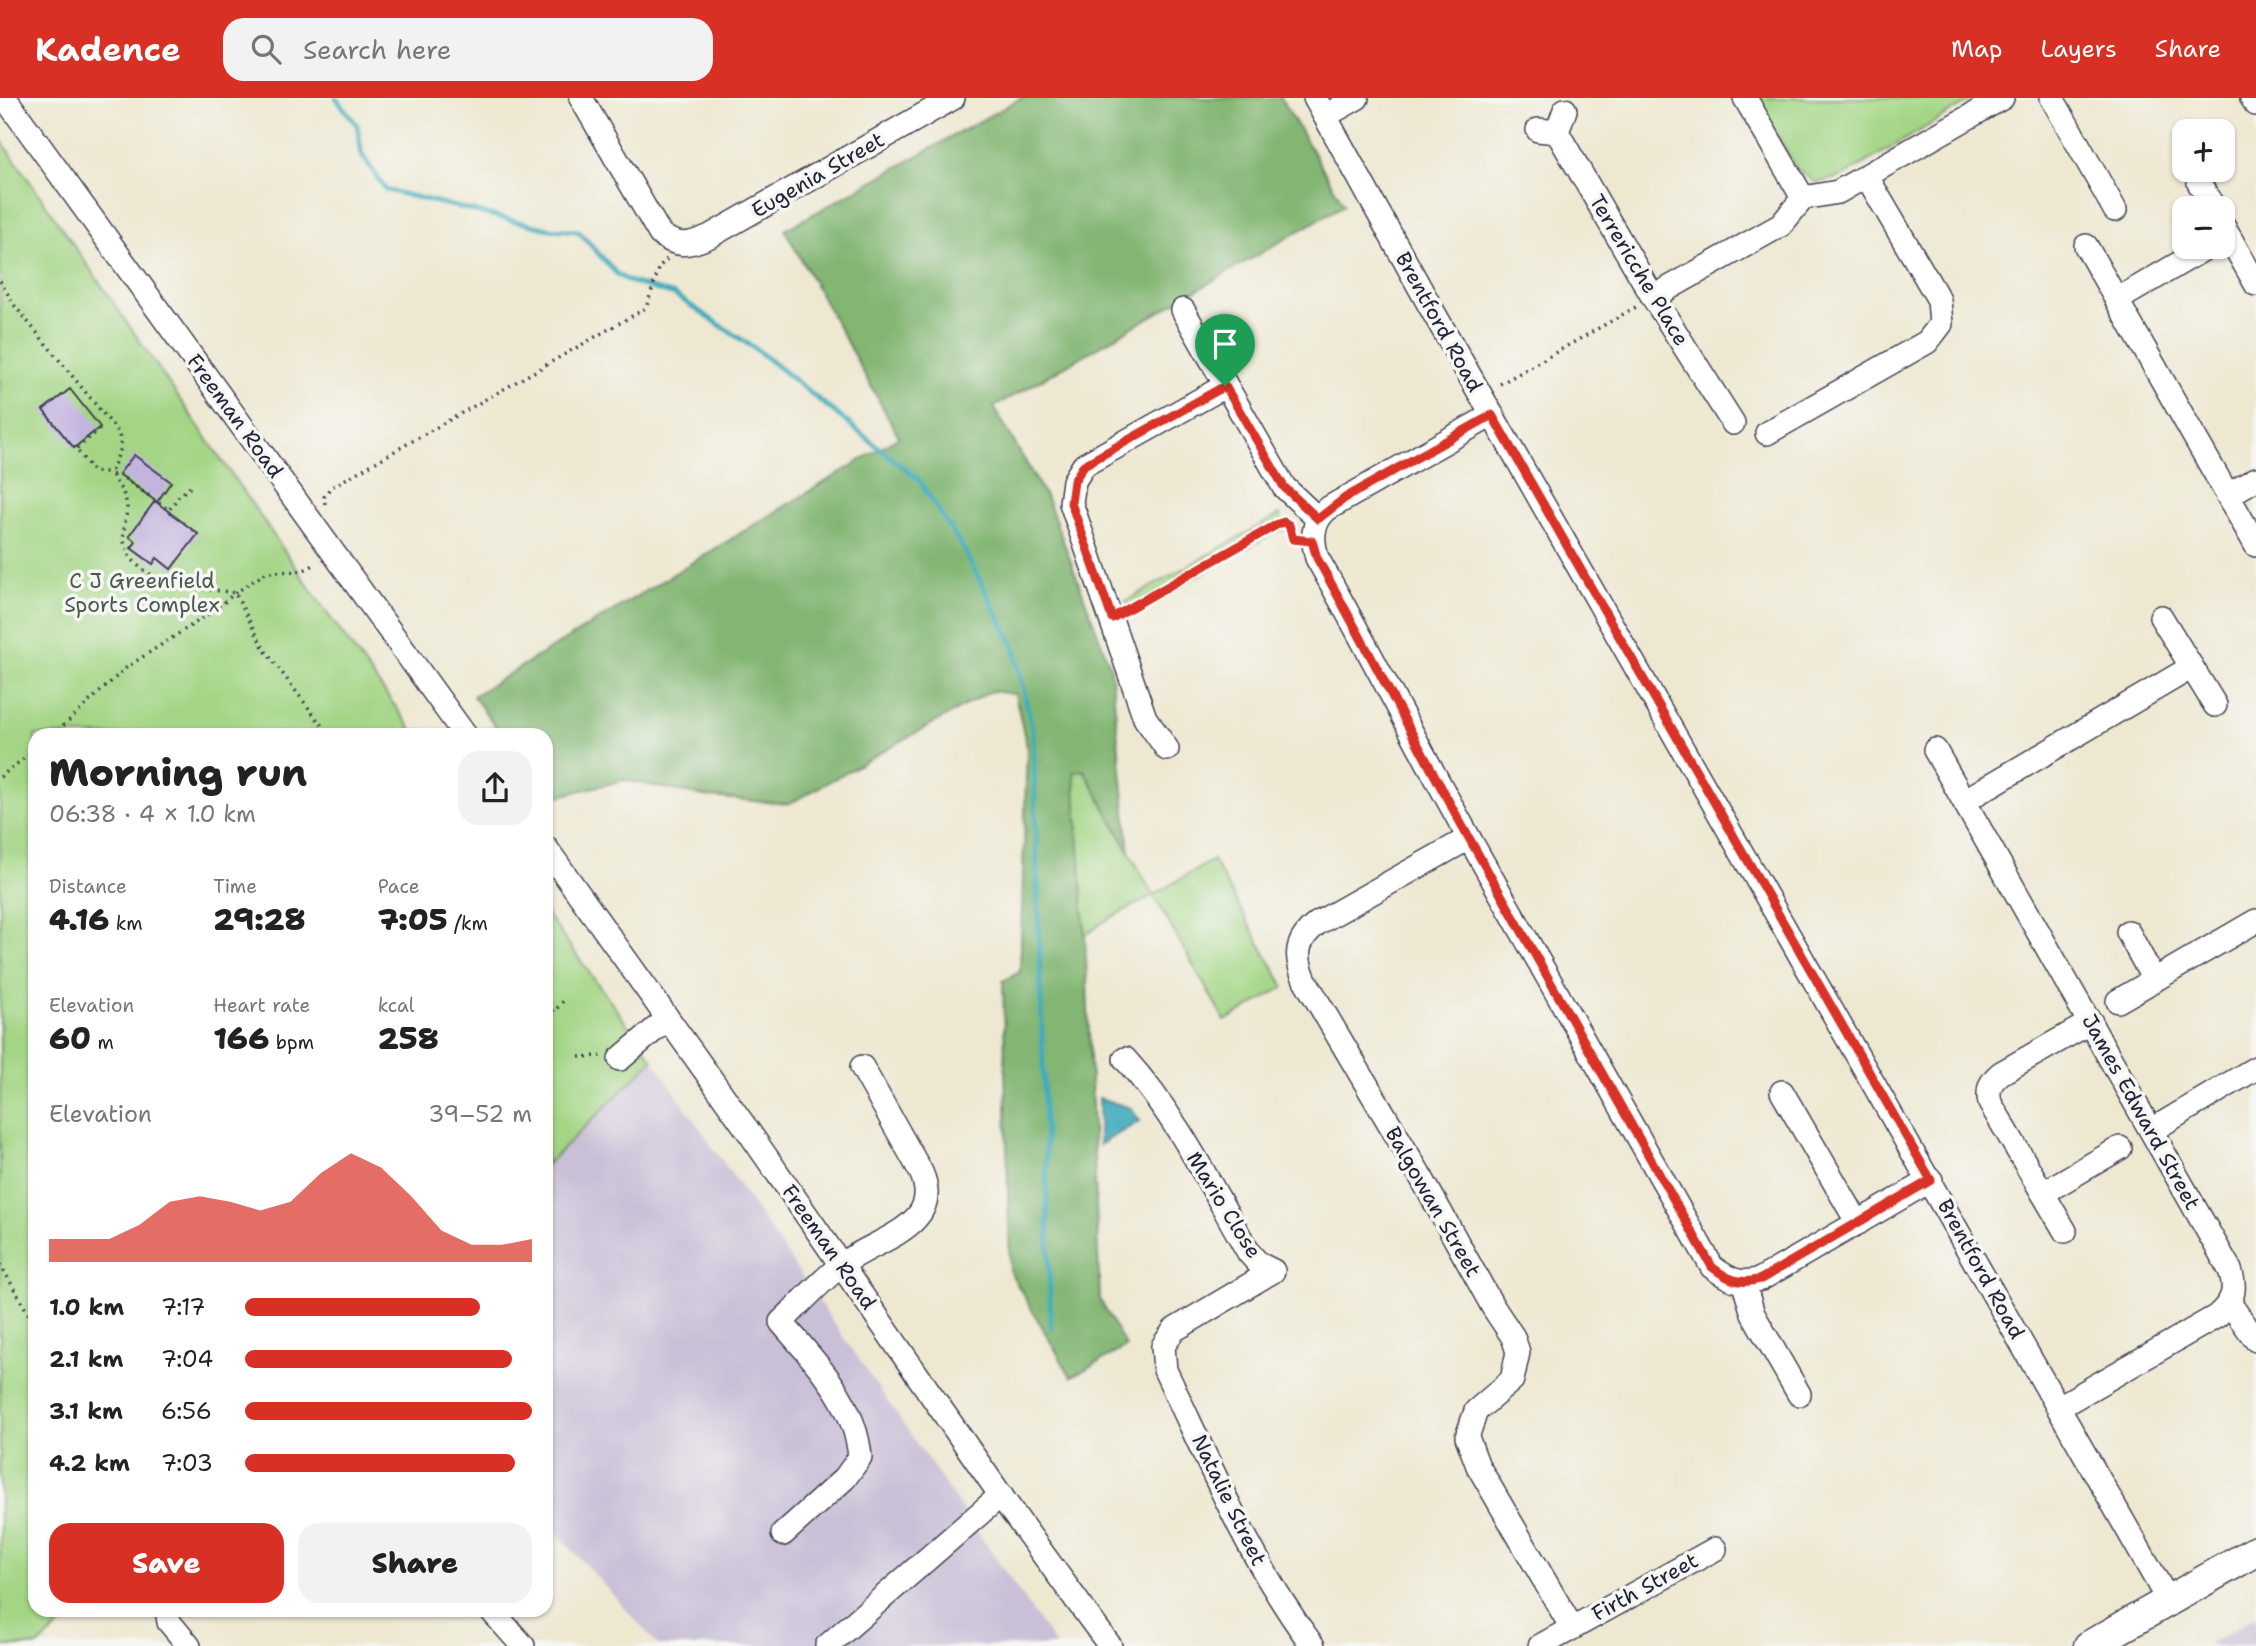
<!DOCTYPE html>
<meta charset="utf-8">
<style>
body{margin:0;font-family:"Shantell Sans",sans-serif;background:#f2f2f2;color:#222;height:100vh;display:flex;flex-direction:column;font-size:26px;white-space:nowrap}
*{box-sizing:border-box;margin:0}
p{font-size:23px;color:#767676}
.icon{flex:none;width:38px;height:38px;fill:none;stroke:currentColor;stroke-width:2;stroke-linecap:round;stroke-linejoin:round}
.map{position:relative;flex:1;overflow:hidden}
.drawer{position:absolute;left:28px;top:630px;width:525px;height:889px;display:flex;flex-direction:column;background:#fff;border-radius:21px;box-shadow:0 2px 5px #0004}
.drawer>*{flex:none}
.tools{position:absolute;left:2172px;top:21px;display:grid;gap:14px}
.tools a{display:grid;place-items:center;width:63px;height:63px;border-radius:14px;background:#fff;box-shadow:0 2px 5px #0004;font-size:35px}
.pin{position:absolute;display:grid;place-items:center;width:60px;height:60px;color:#fff;margin:-72px -30px;border-radius:50% 50% 50% 0;rotate:-45deg;box-shadow:0 0 7px #0007}
.pin .icon{rotate:45deg}
.round{display:grid;place-items:center;flex:none;width:74px;height:74px;border-radius:21px;background:#f2f2f2}
.summary{display:flex;align-items:center;justify-content:space-between;height:119px;padding:0 21px}
h1{font-size:38px;font-weight:800;line-height:52px}
.stats{display:grid;grid-template-columns:repeat(3,1fr);gap:10px;height:119px;padding:7px 21px}
.stats div{display:grid;align-content:center}
.stats b{font-size:30px;font-weight:800}
.stats small{font-size:19px;font-weight:400}
.stats p{font-size:19px}
.chart{height:196px;padding:14px 21px}
.chart p{display:flex;justify-content:space-between}
.chart svg{width:100%;height:126px;margin-top:7px;fill:#d93025;opacity:.7}
.action{display:flex;gap:14px;margin-top:auto;padding:14px 21px}
.action a{flex:1;height:80px;border-radius:21px;background:#d93025;color:#fff;font-size:28px;font-weight:800;line-height:80px;text-align:center}
.action a+a{background:#f2f2f2;color:#222}
ul{padding:0 21px;list-style:none;font-size:23px}
li{display:grid;grid-template-columns:112px 84px 1fr;align-items:center;height:52px}
li i{height:18px;border-radius:9px;background:#d93025}
header{display:flex;align-items:center;gap:42px;box-sizing:border-box;height:98px;padding:0 35px;background:#d93025;color:#fff}
header strong{font-size:33px}
nav{display:flex;gap:38px;margin-inline-start:auto;font-size:24px}
.search{width:490px;height:63px;background:#f2f2f2;display:flex;align-items:center;gap:18px;box-sizing:border-box;padding:0 24px;border-radius:21px;color:#767676;font-size:26px}
.map>svg:first-child{display:block}
.industrial{fill:#c9bfd7}
.green{fill:#a3d584;stroke:#627c60;stroke-width:2}
.forest{fill:#82b672;stroke:#526c56;stroke-width:2}
.water{fill:#3eabbc;stroke:#30667c;stroke-width:2}
.lines{fill:none;stroke-linecap:round;stroke-linejoin:round}
.stream{stroke:#3eabbc;stroke-width:5}
.building{fill:#c2b3df}
.minor-casing{stroke:#414052;stroke-width:26}
.major-casing{stroke:#414052;stroke-width:33}
.path{stroke:#414052;stroke-width:3.5;stroke-dasharray:2 5;stroke-linecap:butt}
.minor{stroke:#fff;stroke-width:23}
.major{stroke:#fff;stroke-width:30}
.route-casing{stroke:#fff;stroke-width:14}
.route{stroke:#d93025;stroke-width:9}
.labels{text-anchor:middle;stroke-width:7;stroke-linejoin:round;paint-order:stroke}
.street-label{font-size:21px;fill:#22223b;stroke:#f6f6f2}
.park-label{font-size:21px;fill:#495851;stroke:#f6f6f2}
</style>
<header>
<strong>Kadence</strong>
<div class="search"><svg class="icon" aria-label="search" viewBox="0 0 24 24"><circle cx="10" cy="10" r="6"/><path d="M15 15l6 6"/></svg>Search here</div>
<nav><a>Map</a><a>Layers</a><a>Share</a></nav>
</header>
<div class="map">
<svg width="2256" height="1548" viewBox="0 0 2256 1548">
<rect width="100%" height="100%" fill="#f6f6f2"/>
<filter id="ink" filterUnits="userSpaceOnUse"><feTurbulence type="fractalNoise" baseFrequency=".0143" numOctaves="2"/><feDisplacementMap in="SourceGraphic" scale="14" xChannelSelector="R" yChannelSelector="G"/><feConvolveMatrix kernelMatrix="1 2 1 2 8 2 1 2 1" color-interpolation-filters="sRGB"/></filter>
<filter id="wash" filterUnits="userSpaceOnUse"><feTurbulence type="fractalNoise" baseFrequency=".00686" numOctaves="4" result="noise"/><feDisplacementMap in="SourceGraphic" scale="28" xChannelSelector="R" yChannelSelector="G"/><feGaussianBlur stdDeviation="1.57" result="paint"/><feColorMatrix in="noise" values="0 0 0 0 0 0 0 0 0 0 0 0 0 0 0 0 0 1.4 0 .05"/><feComposite in="paint" operator="in"/></filter>
<g filter="url(#wash)">
<rect width="100%" height="100%" fill="#eee8d1"/>
<g class="industrial">
<polygon points="653,962 1056,1548 659,1548 546,1423 546,1067"/>
<polygon points="2256,1518 2256,1548 2206,1548"/>
</g>
<g class="green">
<polygon points="1756,0 1975,0 1841,79 1816,85 1796,70"/>
<polygon points="0,40 327,515 416,637 35,637 35,1512 77,1512 38,1548 0,1548"/>
<polygon points="1280,416 1284,432 1278,433 1133,514 1126,503"/>
<polygon points="1084,672 1153,797 1213,762 1284,889 1225,923 1153,797 1103,824 1085,838 1073,674"/>
<polygon points="546,815 653,962 546,1067"/>
</g>
<polygon class="forest" points="1021,0 1281,0 1344,107 994,309 1048,403 1111,571 1129,753 1084,672 1074,674 1085,838 1100,1202 1126,1249 1071,1279 1010,1174 1003,883 1020,874 1027,650 1015,596 991,593 789,706 709,699 624,682 551,700 546,694 546,637 502,637 473,598 899,339 785,132"/>
<polygon class="water" points="1099,1000 1131,1010 1140,1023 1099,1047"/>
<g class="lines">
<polyline class="stream" points="336,0 357,27 362,57 386,92 549,131 578,133 617,176 628,183 675,197 757,252 919,382 964,452 1014,548 1033,634 1051,1231"/>
</g>
<g id="blocks">
<g class="building">
<polygon points="70,291 100,329 74,350 43,312"/>
<polygon points="134,357 171,384 157,404 119,376"/>
<polygon points="155,403 198,436 171,471 157,460 153,466 131,450 136,444 129,438"/>
</g>
</g>
</g>
<g filter="url(#ink)">
<use href="#blocks" fill-opacity="0" stroke="#414052" stroke-width="2"/>
<g class="lines">
<defs>
<g id="minor">
<polyline points="5,0 465,637"/>
<path d="M581 0 660 136C678 150 690 147 710 138L953 0"/>
<polyline points="1315,0 1431,210 2169,1504"/>
<polyline points="1745,0 1803,100"/>
<polyline points="2052,0 2115,112"/>
<polyline points="2252,0 2256,6"/>
<polyline points="1325,18 1357,0"/>
<polyline points="1538,32 1557,34 1653,199 1733,325"/>
<polyline points="1557,34 1565,12"/>
<polyline points="2199,85 2214,110"/>
<polyline points="2222,126 2256,186"/>
<polyline points="2086,148 2256,447"/>
<polyline points="1653,199 1781,127 1803,100 1838,94 2002,0"/>
<polyline points="2117,202 2207,149"/>
<polyline points="1183,212 1284,389 1318,421"/>
<path d="M1492 317 1327 411C1311 425 1312 442 1317 460 1370 553 1417 647 1469 740 1549 883 1631 1026 1712 1169 1730 1182 1739 1187 1761 1181L1931 1082"/>
<polyline points="1767,335 1927,244 1941,226 1939,202 1867,79"/>
<polyline points="2228,397 2256,381"/>
<polyline points="2161,519 2215,607"/>
<polyline points="1167,651 1145,620 1071,405 1074,383 1084,367 1225,288"/>
<path d="M1935 652 2230 1172C2237 1193 2233 1203 2217 1218L2059 1309"/>
<polyline points="1964,703 2192,569"/>
<path d="M1469 740 1318 825C1296 842 1294 857 1305 882L1421 1079 1493 1209 1513 1239 1518 1254 1512 1282 1476 1313 1467 1339 1478 1368 1572 1530"/>
<polyline points="546,750 751,1037 1013,1415 1110,1548"/>
<polyline points="2128,834 2154,882"/>
<polyline points="2118,903 2256,823"/>
<polyline points="620,961 667,921"/>
<path d="M1125 961C1177 1018 1211 1089 1249 1155L1259 1166 1273 1173 1174 1232 1163 1248 1165 1272C1210 1366 1250 1464 1313 1548"/>
<polyline points="1782,994 1858,1125"/>
<polyline points="2152,1032 2256,970"/>
<polyline points="2043,1095 2120,1050"/>
<path d="M2065 1133 1990 1005C1987 991 1990 984 2001 975L2091 924"/>
<polyline points="1744,1186 1753,1216 1799,1296"/>
<polyline points="2230,1206 2256,1242"/>
<path d="M783 1436 845 1380 860 1359C855 1303 816 1265 781 1224 800 1206 819 1185 840 1168 873 1141 946 1130 921 1074L862 969"/>
<polyline points="167,1512 169,1524 189,1548"/>
<polyline points="491,1512 523,1548"/>
<polyline points="827,1548 1001,1397"/>
<polyline points="1540,1548 1715,1451"/>
</g>
<polyline id="major" points="2089,1548 2256,1453"/>
</defs>
<use href="#minor" class="minor-casing"/>
<use href="#major" class="major-casing"/>
<g class="path">
<path d="M0 183 15 208 119 335 121 350 111 374C116 387 126 394 127 409 127 421 121 435 125 447 138 489 200 489 235 495L264 551 329 637"/>
<polyline points="1500,286 1636,209"/>
<polyline points="100,331 76,351 94,374 111,374"/>
<polyline points="112,377 118,376 169,412 179,398 193,387"/>
<polyline points="325,406 324,399 330,390 646,210 660,168 667,161"/>
<polyline points="1128,511 1278,426 1284,424 1289,427 1292,440"/>
<polyline points="53,637 127,569 215,512 235,495 267,474 302,473 316,466"/>
<polyline points="0,679 35,652"/>
<polyline points="546,900 554,914 565,901"/>
<polyline points="546,922 554,914"/>
<polyline points="579,959 601,958"/>
<polyline points="0,1166 35,1227"/>
</g>
<use href="#minor" class="minor"/>
<use href="#major" class="major"/>
</g>
</g>
<g class="lines" filter="url(#ink)">
<defs>
<path id="route" d="M1225 288 1284 389 1318 421 1345 400 1492 317 1931 1082 1761 1181C1739 1187 1729 1182 1712 1169 1631 1026 1549 883 1469 740 1417 647 1369 553 1317 460L1312 443 1293 441 1289 427 1284 424 1278 426 1112 520 1071 405 1074 383 1084 367Z"/>
</defs>
<use href="#route" class="route-casing"/>
<use href="#route" class="route"/>
</g>
<g class="labels">
<g class="street-label">
<text transform="translate(818 77) rotate(-30)" y="7">Eugenia Street</text>
<text transform="translate(1639 172) rotate(59)" y="7">Terrericche Place</text>
<text transform="translate(1439 224) rotate(61)" y="7">Brentford Road</text>
<text transform="translate(235 318) rotate(54)" y="7">Freeman Road</text>
<text transform="translate(2141 1014) rotate(61)" y="7">James Edward Street</text>
<text transform="translate(1433 1104) rotate(60)" y="7">Balgowan Street</text>
<text transform="translate(1224 1107) rotate(58)" y="7">Mario Close</text>
<text transform="translate(829 1149) rotate(55)" y="7">Freeman Road</text>
<text transform="translate(1981 1171) rotate(61)" y="7">Brentford Road</text>
<text transform="translate(1229 1402) rotate(64)" y="7">Natalie Street</text>
<text transform="translate(1645 1489) rotate(-29)" y="7">Firth Street</text>
</g>
<g class="park-label">
<text x="142" y="490">C J Greenfield<tspan x="142" dy="24">Sports Complex</tspan></text>
</g>
</g>
</svg>
<div class="tools">
<a>+</a>
<a>−</a>
</div>
<div class="pin" style="left:1225px;top:288px;background:#1e9e55"><svg class="icon" aria-label="arrive" viewBox="0 0 24 24"><path d="M6 21V4h12l-3 4 3 4H6"/></svg></div>
<section class="drawer">
<div class="summary"><div><h1>Morning run</h1><p>06:38 · 4 × 1.0 km</p></div><a class="round"><svg class="icon" aria-label="share" viewBox="0 0 24 24"><path d="M12 15V3M7 8l5-5 5 5M5 13v7h14v-7"/></svg></a></div>
<div class="stats">
<div><p>Distance</p><b>4.16<small> km</small></b></div>
<div><p>Time</p><b>29:28</b></div>
<div><p>Pace</p><b>7:05<small> /km</small></b></div>
</div>
<div class="stats">
<div><p>Elevation</p><b>60<small> m</small></b></div>
<div><p>Heart rate</p><b>166<small> bpm</small></b></div>
<div><p>kcal</p><b>258</b></div>
</div>
<div class="chart"><p><span>Elevation</span>39–52 m</p>
<svg viewBox="0 0 160 44" preserveAspectRatio="none"><path d="M0 44V36L10 36L20 36L30 31L40 23L50 21L60 23L70 26L80 23L90 13L100 6L110 11L120 21L130 33L140 38L150 38L160 36V44z"/></svg>
</div>
<ul>
<li><b>1.0 km</b>7:17<i style="width:82%"></i></li>
<li><b>2.1 km</b>7:04<i style="width:93%"></i></li>
<li><b>3.1 km</b>6:56<i style="width:100%"></i></li>
<li><b>4.2 km</b>7:03<i style="width:94%"></i></li>
</ul>
<div class="action"><a>Save</a><a>Share</a></div>
</section>
</div>
